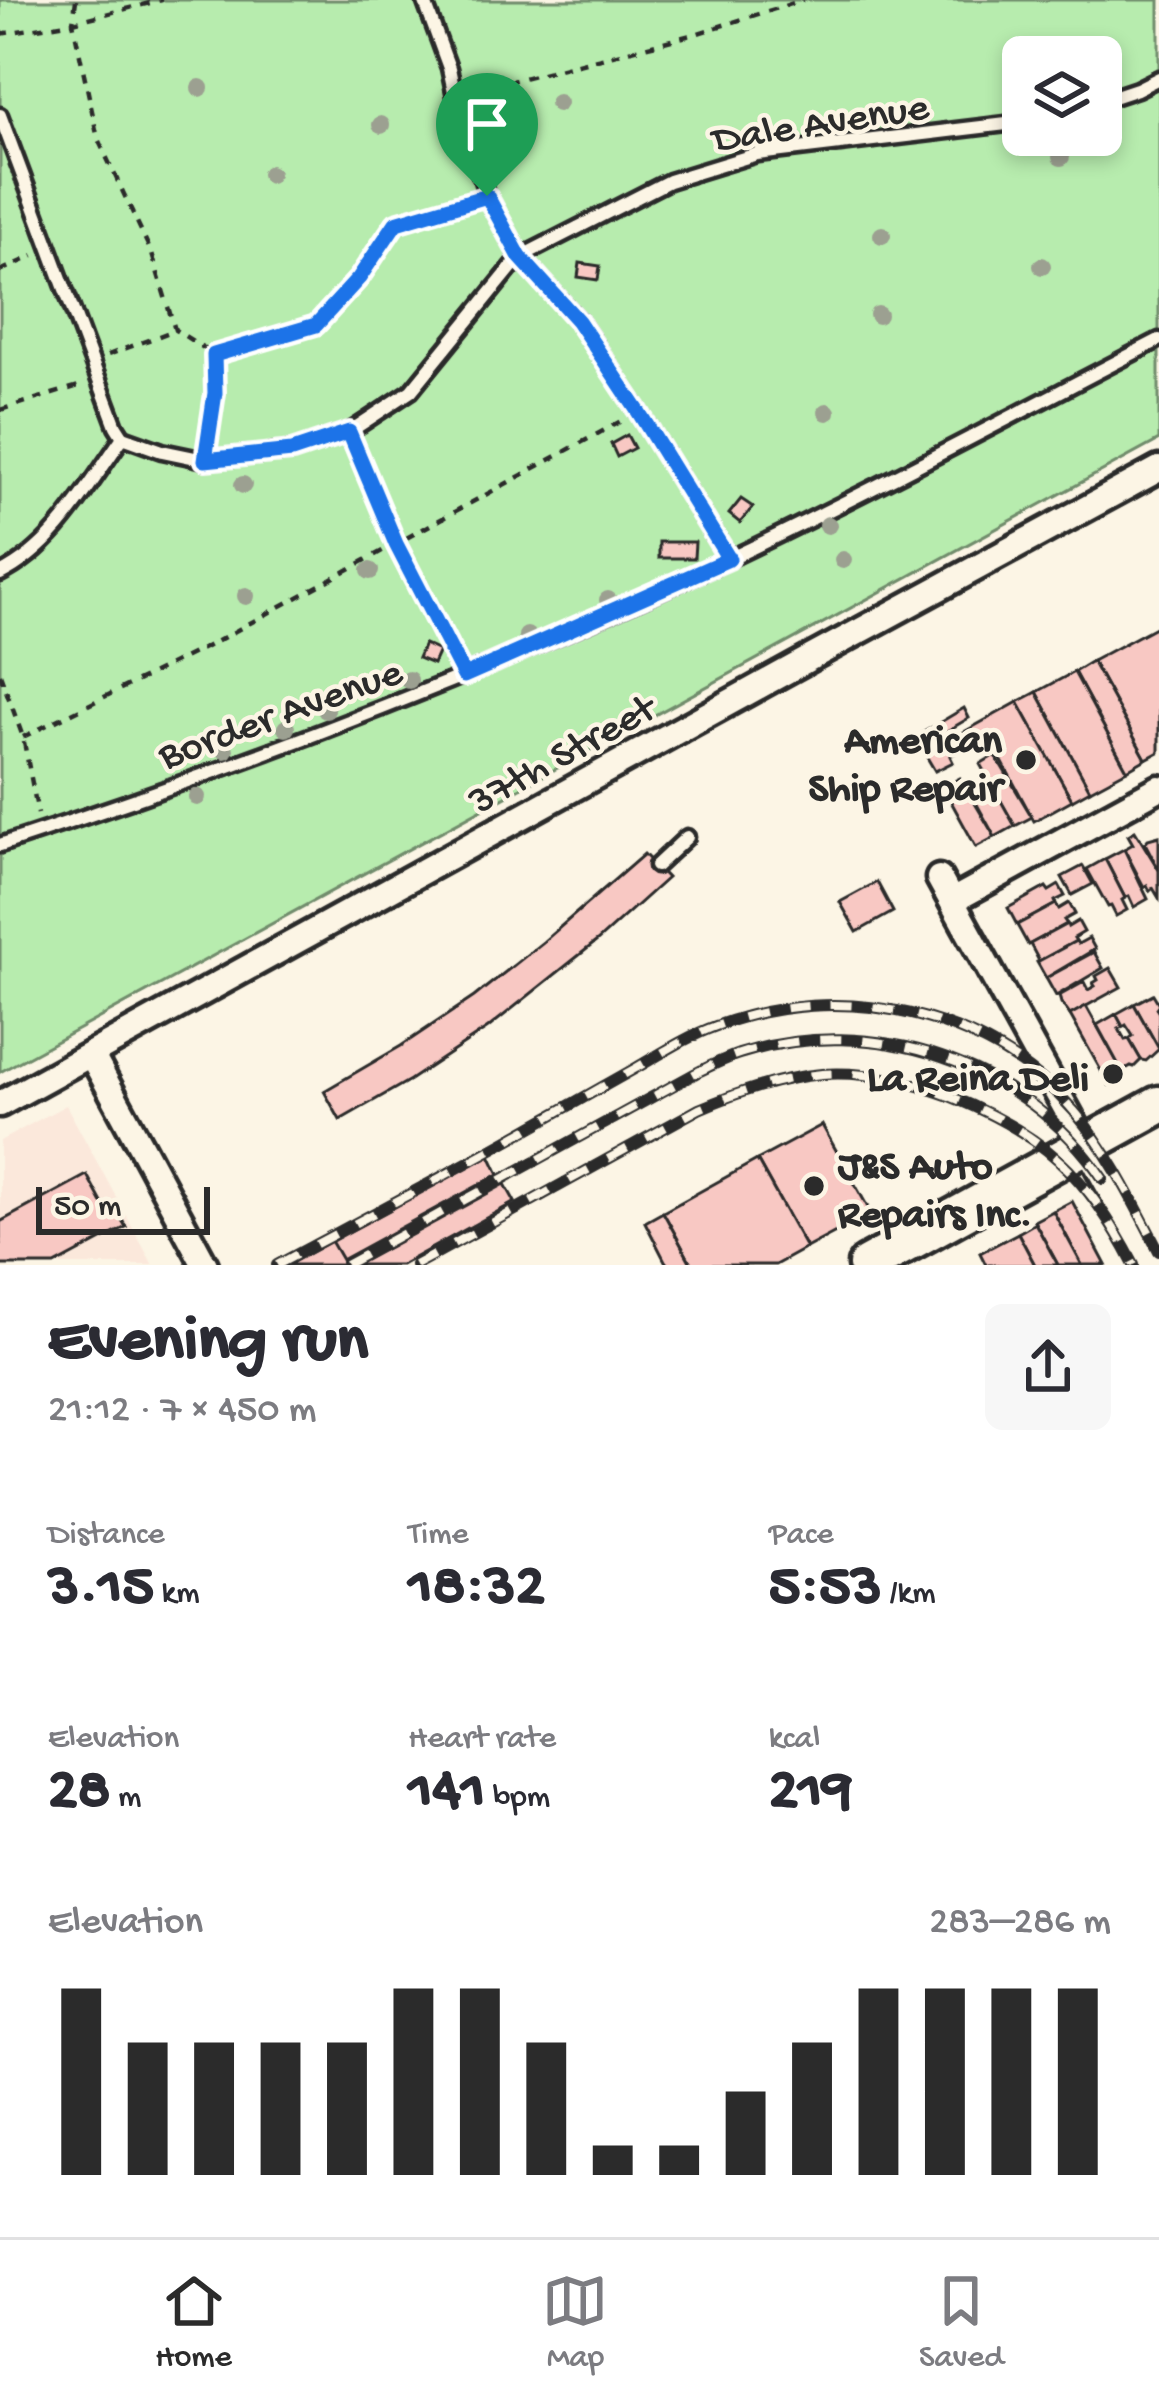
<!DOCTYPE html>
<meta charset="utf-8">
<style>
body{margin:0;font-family:"Gochi Hand",sans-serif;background:#f7f7f7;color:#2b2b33;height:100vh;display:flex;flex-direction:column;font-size:45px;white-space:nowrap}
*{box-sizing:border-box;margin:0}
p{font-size:39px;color:#7c7c81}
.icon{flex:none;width:66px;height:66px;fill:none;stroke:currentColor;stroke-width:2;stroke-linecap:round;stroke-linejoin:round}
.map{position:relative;height:1265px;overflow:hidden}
.side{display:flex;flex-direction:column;background:#fff;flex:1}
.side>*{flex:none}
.buttons{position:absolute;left:1002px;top:36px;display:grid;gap:24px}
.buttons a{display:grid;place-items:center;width:120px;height:120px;border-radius:18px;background:#fff;box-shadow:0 6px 18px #0003;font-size:60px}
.scale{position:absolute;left:36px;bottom:30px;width:174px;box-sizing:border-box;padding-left:12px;border:6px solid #2b2b2b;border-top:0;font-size:33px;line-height:42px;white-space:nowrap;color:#2b2b2b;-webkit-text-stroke:9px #fcf5e5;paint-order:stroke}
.pin{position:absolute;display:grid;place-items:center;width:102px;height:102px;color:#fff;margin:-123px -51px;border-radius:50% 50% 50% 0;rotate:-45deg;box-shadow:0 0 12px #0007}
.pin .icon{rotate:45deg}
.round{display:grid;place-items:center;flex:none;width:126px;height:126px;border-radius:18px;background:#f7f7f7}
.head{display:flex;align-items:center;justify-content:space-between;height:204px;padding:0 48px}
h1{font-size:66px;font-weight:800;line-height:90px}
.metrics{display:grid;grid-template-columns:repeat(3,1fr);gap:18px;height:204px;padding:12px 48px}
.metrics div{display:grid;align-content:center}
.metrics b{font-size:60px;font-weight:800}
.metrics small{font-size:33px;font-weight:400}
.metrics p{font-size:33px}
.chart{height:336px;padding:24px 48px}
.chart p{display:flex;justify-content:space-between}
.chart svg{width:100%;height:216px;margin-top:12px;stroke:#2b2b2b;stroke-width:6}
.dock{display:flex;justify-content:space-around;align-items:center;height:168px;border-top:3px solid #e1e1e2;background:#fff;font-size:33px;color:#7c7c81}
.dock a{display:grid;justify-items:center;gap:6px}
.dock .on{color:#2b2b2b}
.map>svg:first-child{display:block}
.built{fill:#fbe8db}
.green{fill:#b7ecae;stroke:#718c6c;stroke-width:3;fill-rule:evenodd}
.building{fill:#f8c8c3;stroke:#2b2b2b;stroke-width:3}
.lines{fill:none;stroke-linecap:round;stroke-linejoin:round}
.service-casing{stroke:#2b2b2b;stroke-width:21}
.minor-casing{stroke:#2b2b2b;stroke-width:33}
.secondary-casing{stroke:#2b2b2b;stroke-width:45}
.path{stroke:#2b2b2b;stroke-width:4.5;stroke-dasharray:9 9;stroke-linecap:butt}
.service{stroke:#fcf5e5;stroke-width:12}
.minor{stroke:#fcf5e5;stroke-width:24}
.secondary{stroke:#fcf5e5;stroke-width:36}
.rail-casing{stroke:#2b2b2b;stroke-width:12}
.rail{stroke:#fcf5e5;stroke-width:8;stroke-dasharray:22;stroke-linecap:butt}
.tree{fill:#9ca091}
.route-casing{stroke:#fff;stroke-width:24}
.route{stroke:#1a73e8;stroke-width:15}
.poi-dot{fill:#2b2b2b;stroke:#fcf5e5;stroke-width:4.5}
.labels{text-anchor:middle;stroke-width:9;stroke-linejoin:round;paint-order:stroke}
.street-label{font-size:42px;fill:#2b2b2b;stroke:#fcf5e5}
.poi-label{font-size:42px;font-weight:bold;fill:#2b2b2b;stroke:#fcf5e5;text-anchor:end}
</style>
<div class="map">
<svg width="1159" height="1265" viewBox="0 0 1159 1265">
<rect width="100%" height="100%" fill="#fcf5e5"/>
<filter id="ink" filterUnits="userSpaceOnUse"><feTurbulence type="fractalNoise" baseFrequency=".00833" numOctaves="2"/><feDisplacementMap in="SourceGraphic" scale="24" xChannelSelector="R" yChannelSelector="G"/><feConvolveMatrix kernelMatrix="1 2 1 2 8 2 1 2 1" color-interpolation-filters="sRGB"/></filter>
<g filter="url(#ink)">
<polygon class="built" points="66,1105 153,1265 0,1265 0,1141"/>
<path class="green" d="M0 0H1159V440L0 1072ZM1023 57H1101V135H1023Z"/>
<g class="building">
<polygon points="580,263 600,266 598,280 578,277"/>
<polygon points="627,435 634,448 617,457 611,444"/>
<polygon points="741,499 753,507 740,523 729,514"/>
<polygon points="659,542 695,542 694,558 659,558"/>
<polygon points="1159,625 1159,752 1146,759 1092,661"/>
<polygon points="424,644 439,651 433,664 418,658"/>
<polygon points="1092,661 1146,759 1127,770 1074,672"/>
<polygon points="1074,672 1127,770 1090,790 1037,692"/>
<polygon points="1037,692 1090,790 1072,800 1018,702"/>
<polygon points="1018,702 1072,800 1034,821 988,735 969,745 962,733"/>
<polygon points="964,708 969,718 920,747 914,738"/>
<polygon points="962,733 969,745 950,756 953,762 935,771 925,754"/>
<polygon points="995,755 1032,817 1015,826 980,764"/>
<polygon points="960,778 995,837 976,847 943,787"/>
<polygon points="984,780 987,785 991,783 1015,826 995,837 968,788"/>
<polygon points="1135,831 1159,870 1159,898 1153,888 1150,891 1147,885 1144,887 1124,849 1133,844 1128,835"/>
<polygon points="1159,836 1159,870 1145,843 1148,839"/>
<polygon points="1124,849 1148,899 1134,907 1129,896 1125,898 1105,859"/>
<polygon points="644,854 667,878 597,941 488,1028 410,1080 340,1120 324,1091 401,1046 474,997 543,942"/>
<polygon points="1105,859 1125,898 1122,900 1127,910 1116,916 1111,906 1108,907 1087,869"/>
<polygon points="1083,866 1093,884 1072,895 1062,877"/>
<polygon points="877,882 893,912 857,932 840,902"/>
<polygon points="1059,885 1065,896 1055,901 1056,904 1017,925 1008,908 1046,887 1049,891"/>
<polygon points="1069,903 1075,914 1064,920 1067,924 1028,945 1017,925 1056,904 1059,909"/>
<polygon points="1078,921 1084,932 1074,938 1076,941 1039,961 1030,944 1067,924 1068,927"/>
<polygon points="1089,938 1095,949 1046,978 1037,962 1076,941 1078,944"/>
<polygon points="1094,952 1103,968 1056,996 1046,978"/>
<polygon points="1110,968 1121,987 1070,1015 1061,1003 1059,996 1084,982 1088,990 1095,986 1093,983 1098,980 1096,976"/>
<polygon points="1153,994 1159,1004 1156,1008 1159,1013 1159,1049 1134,1004"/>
<polygon points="1134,1004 1159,1049 1146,1061 1141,1060 1129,1039 1133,1036 1126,1025 1123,1027 1116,1014"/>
<polygon points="1086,1006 1125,1076 1109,1085 1070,1015"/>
<polygon points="1116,1014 1123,1027 1119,1029 1125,1040 1129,1039 1141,1060 1134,1067 1131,1066 1122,1071 1097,1025"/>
<polygon points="822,1125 871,1213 806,1248 757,1160"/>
<polygon points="490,1155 499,1174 332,1265 288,1265"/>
<polygon points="757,1160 806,1248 775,1265 692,1265 663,1212"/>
<polygon points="87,1175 107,1212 115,1208 126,1227 55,1265 0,1265 0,1222"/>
<polygon points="505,1184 515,1202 401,1265 356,1265"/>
<polygon points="1072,1201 1106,1265 1082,1265 1053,1211"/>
<polygon points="1053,1211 1082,1265 1058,1265 1034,1221"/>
<polygon points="663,1212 692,1265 668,1265 665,1261 645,1222"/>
<polygon points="1035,1223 1058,1265 1035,1265 1018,1233"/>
<polygon points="1018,1233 1035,1265 986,1265 980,1253"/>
<polygon points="331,1241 345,1265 288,1265"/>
</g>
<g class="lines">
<defs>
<g id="service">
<polyline points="424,0 449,68 455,96 487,196 520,257 579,321 638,411 729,559"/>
<polyline points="1101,101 1137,89 1159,78"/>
<polyline points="0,115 116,426 123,437"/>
<path d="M0 574C55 547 88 486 123 437L162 451 205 460 292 451 349 432 411 391 520 257 669 181 757 154 1023 122"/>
<path d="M0 845C248 764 493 670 729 559 874 490 1016 414 1159 340"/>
<polyline points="656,866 687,837"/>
</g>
<g id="minor">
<polyline points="939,878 1152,1265"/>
<polyline points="952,901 1159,788"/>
<polyline points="91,1054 205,1265"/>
<polyline points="0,1104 812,657 1159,469"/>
</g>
<polyline id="secondary" points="867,1265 1159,1105"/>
</defs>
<use href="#service" class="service-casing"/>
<use href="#minor" class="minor-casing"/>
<use href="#secondary" class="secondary-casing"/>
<g class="path">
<polyline points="76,0 73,22 98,139 152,254 175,330 215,355 215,393 208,443"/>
<polyline points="0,34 73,22 162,0"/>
<polyline points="472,91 695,34 803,0"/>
<polyline points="0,271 34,256"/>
<polyline points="108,355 175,330"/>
<polyline points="215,355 316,325 359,278 396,223 469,201"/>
<polyline points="0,410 82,385"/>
<polyline points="356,448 396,544 456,660"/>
<polyline points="0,674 23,737 38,814"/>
<polyline points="23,737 206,647 623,420"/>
</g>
<use href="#service" class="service"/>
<use href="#minor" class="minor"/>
<use href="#secondary" class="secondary"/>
<defs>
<g id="rail">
<path d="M277 1265C363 1219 449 1174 533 1126 567 1107 602 1087 636 1068 662 1053 688 1036 716 1026 840 980 986 1010 1074 1111 1109 1152 1134 1203 1159 1251"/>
<path d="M346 1265 696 1073C710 1066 724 1059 739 1054 872 1012 1024 1062 1103 1179"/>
<path d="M415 1265 699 1109C739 1092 779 1078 822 1074 865 1071 909 1081 949 1096 1042 1133 1088 1175 1134 1265"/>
</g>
</defs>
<use href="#rail" class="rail-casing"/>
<use href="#rail" class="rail"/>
</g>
<g class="tree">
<circle cx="200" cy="88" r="9"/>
<circle cx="558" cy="103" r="9"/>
<circle cx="381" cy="125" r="9"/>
<circle cx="1061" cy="157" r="9"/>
<circle cx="270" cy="174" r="9"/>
<circle cx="882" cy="235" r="9"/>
<circle cx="1042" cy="266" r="9"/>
<circle cx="878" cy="315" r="9"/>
<circle cx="827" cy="412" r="9"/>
<circle cx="243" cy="485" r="9"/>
<circle cx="828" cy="525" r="9"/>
<circle cx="843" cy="560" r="9"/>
<circle cx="370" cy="571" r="9"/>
<circle cx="246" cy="596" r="9"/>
<circle cx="608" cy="600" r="9"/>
<circle cx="527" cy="636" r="9"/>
<circle cx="409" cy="680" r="9"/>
<circle cx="326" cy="710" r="9"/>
<circle cx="286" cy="728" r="9"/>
<circle cx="225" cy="750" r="9"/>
<circle cx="197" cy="797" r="9"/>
</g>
</g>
<g class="lines" filter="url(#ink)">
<defs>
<polygon id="route" points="487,196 520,257 578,321 638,411 729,559 464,676 396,544 349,432 292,451 205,460 215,393 214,355 316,325 359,278 396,223"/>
</defs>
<use href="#route" class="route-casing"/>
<use href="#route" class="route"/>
</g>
<g class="poi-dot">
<circle cx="1026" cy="760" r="12"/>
<circle cx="1113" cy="1074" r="12"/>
<circle cx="814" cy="1186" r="12"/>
</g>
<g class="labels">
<g class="street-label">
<text transform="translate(820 119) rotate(-9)" y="15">Dale Avenue</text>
<text transform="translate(279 710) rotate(-20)" y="15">Border Avenue</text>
<text transform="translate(560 751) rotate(-29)" y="15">37th Street</text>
</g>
<g class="poi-label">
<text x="1002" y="751">American<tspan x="1002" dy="48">Ship Repair</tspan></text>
<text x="1089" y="1089">La Reina Deli</text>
<text x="838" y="1177" text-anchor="start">J&amp;S Auto<tspan x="838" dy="48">Repairs Inc.</tspan></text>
</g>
</g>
</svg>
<div class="buttons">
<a><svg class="icon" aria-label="layers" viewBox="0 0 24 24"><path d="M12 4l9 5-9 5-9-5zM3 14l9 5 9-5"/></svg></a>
</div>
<div class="scale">50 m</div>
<div class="pin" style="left:487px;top:196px;background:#1e9e55"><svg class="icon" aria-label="arrive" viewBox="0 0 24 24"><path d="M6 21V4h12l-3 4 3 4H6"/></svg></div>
</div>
<section class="side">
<div class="head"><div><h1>Evening run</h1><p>21:12 · 7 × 450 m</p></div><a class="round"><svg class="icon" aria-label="share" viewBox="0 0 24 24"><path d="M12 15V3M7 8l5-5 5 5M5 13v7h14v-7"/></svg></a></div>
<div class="metrics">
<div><p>Distance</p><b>3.15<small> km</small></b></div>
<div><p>Time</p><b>18:32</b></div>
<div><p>Pace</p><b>5:53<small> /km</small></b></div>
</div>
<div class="metrics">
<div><p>Elevation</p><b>28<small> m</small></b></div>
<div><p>Heart rate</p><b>141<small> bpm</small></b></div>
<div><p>kcal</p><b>219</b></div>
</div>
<div class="chart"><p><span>Elevation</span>283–286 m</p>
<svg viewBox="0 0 160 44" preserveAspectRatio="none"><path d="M5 44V6M15 44V17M25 44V17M35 44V17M45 44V17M55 44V6M65 44V6M75 44V17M85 44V38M95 44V38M105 44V27M115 44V17M125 44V6M135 44V6M145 44V6M155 44V6"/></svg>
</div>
</section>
<nav class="dock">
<a class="on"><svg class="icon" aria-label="home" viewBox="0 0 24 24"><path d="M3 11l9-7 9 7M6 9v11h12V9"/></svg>Home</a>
<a><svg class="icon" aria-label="map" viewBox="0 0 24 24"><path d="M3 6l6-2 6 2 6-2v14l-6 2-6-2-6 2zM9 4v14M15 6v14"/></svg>Map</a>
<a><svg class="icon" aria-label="saved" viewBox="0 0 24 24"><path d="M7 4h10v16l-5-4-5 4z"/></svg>Saved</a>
</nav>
